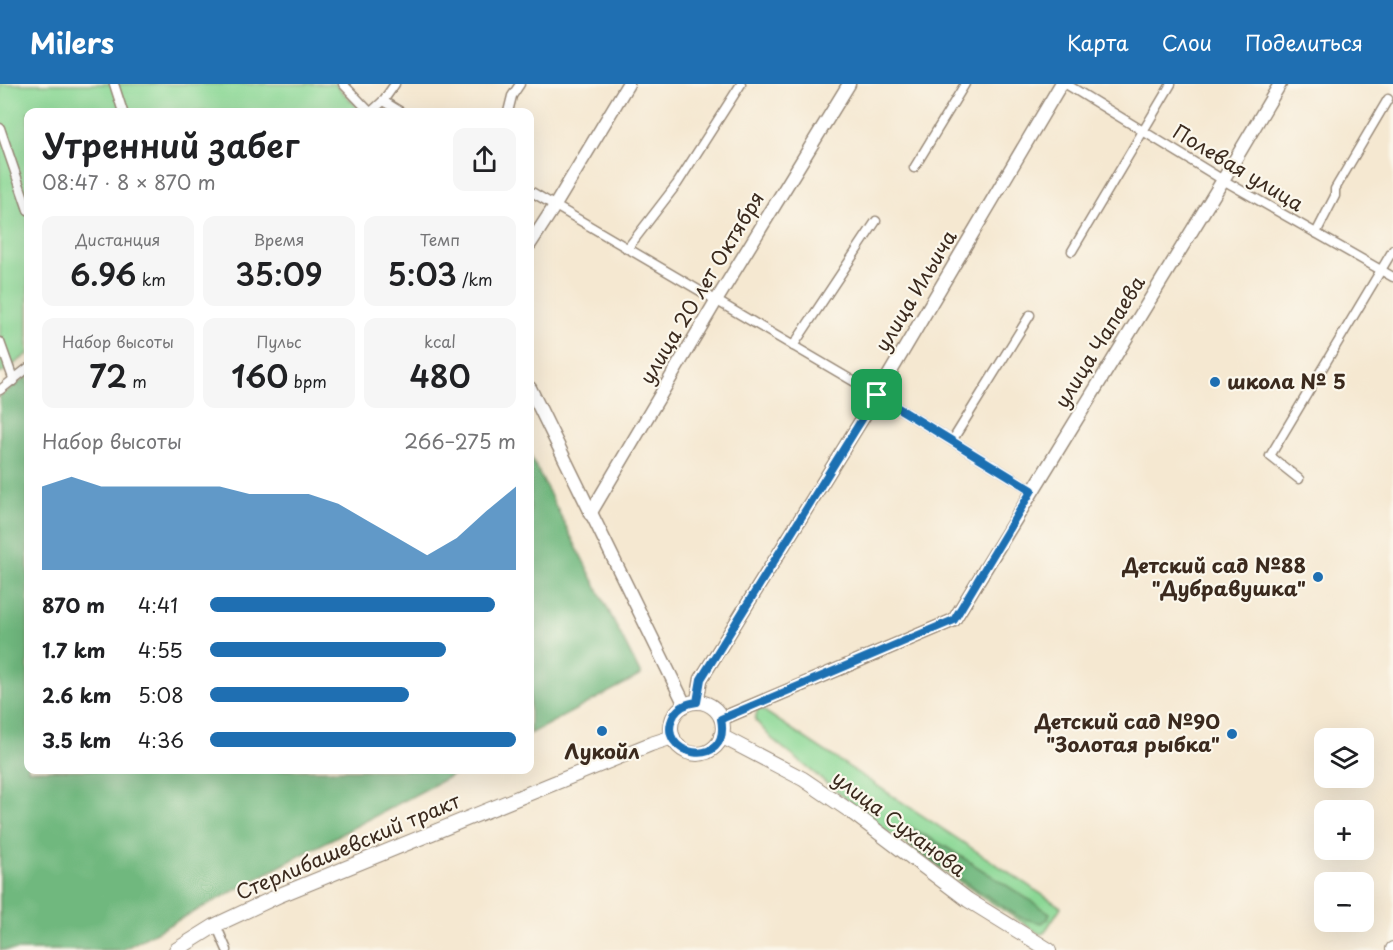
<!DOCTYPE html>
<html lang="ru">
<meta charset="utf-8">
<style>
body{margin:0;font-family:"Playpen Sans",sans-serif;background:#f6f6f6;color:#202124;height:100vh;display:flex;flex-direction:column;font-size:22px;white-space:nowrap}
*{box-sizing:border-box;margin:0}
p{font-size:20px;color:#757577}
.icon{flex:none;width:33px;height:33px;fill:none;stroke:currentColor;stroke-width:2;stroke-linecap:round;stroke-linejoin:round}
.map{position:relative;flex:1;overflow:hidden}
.details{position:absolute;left:24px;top:24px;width:510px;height:666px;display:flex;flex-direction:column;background:#fff;border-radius:12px;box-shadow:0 6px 24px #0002}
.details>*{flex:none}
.buttons{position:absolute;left:1314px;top:644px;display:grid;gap:12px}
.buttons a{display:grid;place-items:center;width:60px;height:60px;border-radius:12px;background:#fff;box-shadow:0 6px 24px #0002;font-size:30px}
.pin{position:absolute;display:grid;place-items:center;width:51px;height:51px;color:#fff;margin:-26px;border-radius:12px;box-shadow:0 3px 9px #0006}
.round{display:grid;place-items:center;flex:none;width:63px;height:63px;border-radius:12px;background:#f6f6f6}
.head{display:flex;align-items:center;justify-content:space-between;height:102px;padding:0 18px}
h1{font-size:33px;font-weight:600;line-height:45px}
.figures{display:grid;grid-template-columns:repeat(3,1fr);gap:9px;height:102px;padding:6px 18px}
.figures div{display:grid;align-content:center;border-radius:12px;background:#f6f6f6;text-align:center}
.figures b{font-size:30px;font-weight:600}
.figures small{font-size:16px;font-weight:400}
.figures p{font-size:16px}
.chart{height:168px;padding:12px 18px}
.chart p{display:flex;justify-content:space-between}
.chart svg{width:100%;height:108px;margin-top:6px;fill:#1f6fb2;opacity:.7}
ul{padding:0 18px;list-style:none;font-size:20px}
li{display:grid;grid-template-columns:96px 72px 1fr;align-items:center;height:45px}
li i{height:15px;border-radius:8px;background:#1f6fb2}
header{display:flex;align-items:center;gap:36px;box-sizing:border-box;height:84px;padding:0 30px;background:#1f6fb2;color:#fff}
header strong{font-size:28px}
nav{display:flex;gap:33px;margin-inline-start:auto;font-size:21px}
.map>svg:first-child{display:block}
.green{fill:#8bd895;stroke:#63815a;stroke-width:1.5}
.forest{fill:#70b87e;stroke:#56714e;stroke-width:1.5}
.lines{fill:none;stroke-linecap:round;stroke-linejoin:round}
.street-casing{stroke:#988978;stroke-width:11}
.secondary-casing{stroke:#988978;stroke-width:15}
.primary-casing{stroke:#988978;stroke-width:16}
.street{stroke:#fff;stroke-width:8}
.secondary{stroke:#fff;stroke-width:12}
.primary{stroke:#fff;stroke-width:14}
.route-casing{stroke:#fff;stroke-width:12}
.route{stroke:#1f6fb2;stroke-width:8}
.poi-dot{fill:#1f6fb2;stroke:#fbf7ec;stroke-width:2}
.labels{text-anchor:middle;stroke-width:4.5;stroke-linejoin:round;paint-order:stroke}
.street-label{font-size:20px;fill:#3b2a1e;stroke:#fbf7ec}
.poi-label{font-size:20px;font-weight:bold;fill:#3b2a1e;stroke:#fbf7ec;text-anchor:end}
</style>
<header>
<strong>Milers</strong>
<nav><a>Карта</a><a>Слои</a><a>Поделиться</a></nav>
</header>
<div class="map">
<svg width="1393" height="866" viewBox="0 0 1393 866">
<rect width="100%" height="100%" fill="#fbf7ec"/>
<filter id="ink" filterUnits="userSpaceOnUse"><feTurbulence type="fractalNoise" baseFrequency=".0167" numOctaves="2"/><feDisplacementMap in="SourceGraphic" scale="12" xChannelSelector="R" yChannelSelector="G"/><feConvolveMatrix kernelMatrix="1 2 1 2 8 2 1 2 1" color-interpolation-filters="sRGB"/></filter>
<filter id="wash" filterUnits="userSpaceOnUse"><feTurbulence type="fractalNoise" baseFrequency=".008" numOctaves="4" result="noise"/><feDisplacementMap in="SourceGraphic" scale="24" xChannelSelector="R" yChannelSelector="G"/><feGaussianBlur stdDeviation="1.35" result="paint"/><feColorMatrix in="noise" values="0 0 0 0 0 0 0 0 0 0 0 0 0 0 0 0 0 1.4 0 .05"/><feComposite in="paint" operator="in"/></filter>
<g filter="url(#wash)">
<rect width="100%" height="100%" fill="#f5e8d1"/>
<g class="green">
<polygon points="0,0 335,0 362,28 28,28 28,270 0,290"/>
<polygon points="758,623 1061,823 1044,849 1040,850 960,798 877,740 772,655 755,636"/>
</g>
<g class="forest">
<polygon points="28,292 28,686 462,686 122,866 0,866 0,312"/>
<polygon points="530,371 641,591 530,650"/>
<polygon points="908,742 946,763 1050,829 1048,835 1041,839 1021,834 918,768 901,752 902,745"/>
</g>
</g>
<g filter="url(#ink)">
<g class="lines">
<defs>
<g id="street">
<polyline points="114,0 123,28"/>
<polyline points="343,0 370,28"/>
<polyline points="1066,0 1223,96 1393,193"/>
<polyline points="383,17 401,28"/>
<polyline points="371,28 383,17 395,0"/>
<polyline points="508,28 512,12 520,0"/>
<polyline points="0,44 28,126"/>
<polyline points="914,84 965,0"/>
<polyline points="530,107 877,311 1032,406"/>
<polyline points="1316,149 1335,112 1335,105 1388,15"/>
<polyline points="627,165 677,100 741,0"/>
<polyline points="1072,167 1171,0"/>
<polyline points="0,258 14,297"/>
<polyline points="793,262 876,137"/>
<polyline points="0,306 28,284"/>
<polyline points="952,357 1030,231"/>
<polyline points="1299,395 1270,372 1393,166"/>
<polyline points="216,841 227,866"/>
</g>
<g id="secondary">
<polyline points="530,160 554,123 628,0"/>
<polyline points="530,304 685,621"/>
<polyline points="590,430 716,217 849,0"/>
<polyline points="697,618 701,595 877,311 1061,0"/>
<polyline points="721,635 954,536 1223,96 1280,0"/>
</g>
<g id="primary">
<circle cx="697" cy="644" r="26"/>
<polyline points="721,652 803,695 853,729 968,816 1049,866"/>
<polyline points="176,866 216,841 280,811 552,700 651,660 673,653"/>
<polyline points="1393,866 1393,865"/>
</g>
</defs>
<use href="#street" class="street-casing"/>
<use href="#secondary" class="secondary-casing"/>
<use href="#primary" class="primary-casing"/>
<use href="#street" class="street"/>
<use href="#secondary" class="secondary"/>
<use href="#primary" class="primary"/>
</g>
</g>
<g class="lines" filter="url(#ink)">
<defs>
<path id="route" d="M877 311 1032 406 954 536 721 635C732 688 652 672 674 631 679 623 688 619 697 618L701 595Z"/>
</defs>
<use href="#route" class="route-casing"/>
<use href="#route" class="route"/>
</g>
<g class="poi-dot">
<circle cx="1215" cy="298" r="6"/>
<circle cx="1318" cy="493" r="6"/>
<circle cx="602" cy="647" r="6"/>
<circle cx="1232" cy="650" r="6"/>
</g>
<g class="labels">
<g class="street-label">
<text transform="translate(1238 84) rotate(31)" y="7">Полевая улица</text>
<text transform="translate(702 204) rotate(-59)" y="7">улица 20 лет Октября</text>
<text transform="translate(916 207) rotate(-59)" y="7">улица Ильича</text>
<text transform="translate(1100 258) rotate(-58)" y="7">улица Чапаева</text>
<text transform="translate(899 740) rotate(37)" y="7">улица Суханова</text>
<text transform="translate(348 763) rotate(-23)" y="7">Стерлибашевский тракт</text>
</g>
<g class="poi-label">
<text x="1227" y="305" text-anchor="start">школа № 5</text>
<text x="1306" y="489">Детский сад №88<tspan x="1306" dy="23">"Дубравушка"</tspan></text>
<text x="1220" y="645">Детский сад №90<tspan x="1220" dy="23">"Золотая рыбка"</tspan></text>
<text x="602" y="675" text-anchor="middle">Лукойл</text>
</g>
</g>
</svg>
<div class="buttons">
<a><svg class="icon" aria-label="layers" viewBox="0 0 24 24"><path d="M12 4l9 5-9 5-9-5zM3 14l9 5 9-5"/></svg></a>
<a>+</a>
<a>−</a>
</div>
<div class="pin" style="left:877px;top:311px;background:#1e9e55"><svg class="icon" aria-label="arrive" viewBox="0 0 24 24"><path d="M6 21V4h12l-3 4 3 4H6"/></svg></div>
<section class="details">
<div class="head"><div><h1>Утренний забег</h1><p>08:47 · 8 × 870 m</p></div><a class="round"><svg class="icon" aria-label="share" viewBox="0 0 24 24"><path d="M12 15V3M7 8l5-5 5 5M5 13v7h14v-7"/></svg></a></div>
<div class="figures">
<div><p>Дистанция</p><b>6.96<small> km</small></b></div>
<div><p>Время</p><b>35:09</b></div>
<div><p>Темп</p><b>5:03<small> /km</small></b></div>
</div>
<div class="figures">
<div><p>Набор высоты</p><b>72<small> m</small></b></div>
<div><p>Пульс</p><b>160<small> bpm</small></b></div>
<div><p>kcal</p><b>480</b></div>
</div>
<div class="chart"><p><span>Набор высоты</span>266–275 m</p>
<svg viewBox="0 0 160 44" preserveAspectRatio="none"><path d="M0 44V10L10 6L20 10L30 10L40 10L50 10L60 10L70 13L80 13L90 13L100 17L110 24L120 31L130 38L140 31L150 20L160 10V44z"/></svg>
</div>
<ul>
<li><b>870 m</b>4:41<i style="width:93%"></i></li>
<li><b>1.7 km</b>4:55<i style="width:77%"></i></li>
<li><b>2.6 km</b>5:08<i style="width:65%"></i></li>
<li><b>3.5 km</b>4:36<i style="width:100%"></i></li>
</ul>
</section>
</div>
